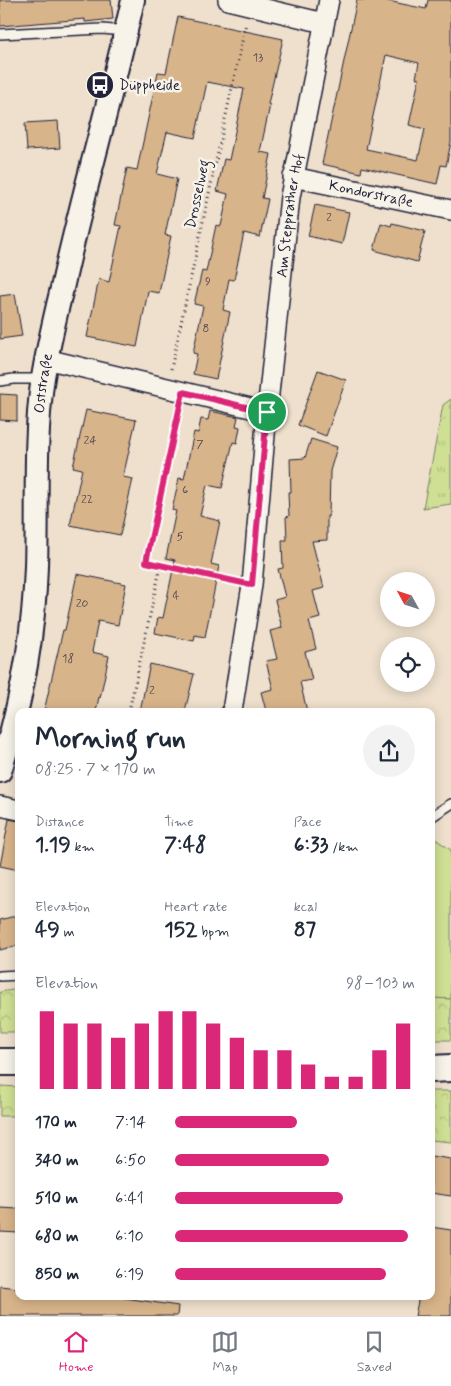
<!DOCTYPE html>
<meta charset="utf-8">
<style>
body{margin:0;font-family:Mynerve,sans-serif;background:#f2f2f3;color:#1f2937;height:100vh;display:flex;flex-direction:column;font-size:19px;white-space:nowrap}
*{box-sizing:border-box;margin:0}
p{font-size:16px;color:#747a83}
.icon{flex:none;width:28px;height:28px;fill:none;stroke:currentColor;stroke-width:2;stroke-linecap:round;stroke-linejoin:round}
.map{position:relative;flex:1;overflow:hidden}
.sheet{position:absolute;left:15px;top:708px;width:420px;height:592px;display:flex;flex-direction:column;background:#fff;border-radius:10px;box-shadow:0 2px 12px #0003}
.sheet>*{flex:none}
.needle{width:32px;rotate:310deg}
.controls{position:absolute;left:380px;top:572px;display:grid;gap:10px}
.controls a{display:grid;place-items:center;width:55px;height:55px;border-radius:50%;background:#fff;box-shadow:0 2px 12px #0003;font-size:25px}
.pin{position:absolute;display:grid;place-items:center;width:42px;height:42px;color:#fff;margin:-21px;border:2px solid #fff;border-radius:50%;box-shadow:0 1px 5px #0007}
.round{display:grid;place-items:center;flex:none;width:52px;height:52px;border-radius:26px;background:#f2f2f3}
.overview{display:flex;align-items:center;justify-content:space-between;height:85px;padding:0 20px}
h1{font-size:28px;font-weight:700;line-height:38px}
.figures{display:grid;grid-template-columns:repeat(3,1fr);gap:8px;height:85px;padding:5px 20px}
.figures div{display:grid;align-content:center}
.figures b{font-size:21px;font-weight:700}
.figures small{font-size:14px;font-weight:400}
.figures p{font-size:14px}
.chart{height:140px;padding:10px 20px}
.chart p{display:flex;justify-content:space-between}
.chart svg{width:100%;height:90px;margin-top:5px;stroke:#db2777;stroke-width:6}
ul{padding:0 20px;list-style:none;font-size:16px}
li{display:grid;grid-template-columns:80px 60px 1fr;align-items:center;height:38px}
li i{height:12px;border-radius:6px;background:#db2777}
.tabs{display:flex;justify-content:space-around;align-items:center;height:70px;border-top:1px solid #e0e1e3;background:#fff;font-size:14px;color:#747a83}
.tabs a{display:grid;justify-items:center;gap:2px}
.tabs .current{color:#db2777}
.map>svg:first-child{display:block}
.grass{fill:#cfe094;stroke:#788168}
.forest{fill:url(#forest-crowns);stroke:#788168}
.park{fill:url(#park-tufts);stroke:#788168}
.building{fill:#d8b48a;stroke:#22223b;fill-rule:evenodd}
.lines{fill:none;stroke-linecap:round;stroke-linejoin:round}
.service-casing{stroke:#22223b;stroke-width:12}
.minor-casing{stroke:#22223b;stroke-width:22}
.tertiary-casing{stroke:#22223b;stroke-width:26}
.secondary-casing{stroke:#22223b;stroke-width:30}
.path{stroke:#22223b;stroke-width:3;stroke-dasharray:1 4;stroke-linecap:butt}
.service{stroke:#f7f3e8;stroke-width:9}
.minor{stroke:#f7f3e8;stroke-width:19}
.tertiary{stroke:#f7f3e8;stroke-width:22}
.secondary{stroke:#f7f3e8;stroke-width:26}
.route-casing{stroke:#fff;stroke-width:10}
.route{stroke:#db2777;stroke-width:6}
.labels{text-anchor:middle;stroke-width:5;stroke-linejoin:round;paint-order:stroke}
.number-label{font-size:12px;fill:#50464f}
.poi-label{font-size:15px;fill:#22223b;stroke:#f7f3e8;text-anchor:start}
.street-label{font-size:15px;fill:#22223b;stroke:#f7f3e8}
</style>
<div class="map">
<svg width="451" height="1316" viewBox="0 0 451 1316">
<defs>
<pattern id="forest-crowns" width="20" height="18" patternUnits="userSpaceOnUse" patternTransform="scale(1.25)"><rect width="20" height="18" fill="#cfe094"/><path d="M2 6a3 3 0 1 1 6 0M12 15a3 3 0 1 1 6 0" fill="none" stroke="#b1c080"/></pattern>
<pattern id="park-tufts" width="24" height="20" patternUnits="userSpaceOnUse" patternTransform="scale(1.25)"><rect width="24" height="20" fill="#cfe094"/><path d="M3 7l-1-3M5 7V3M7 7l1-3M15 17l-1-3M17 17v-4M19 17l1-3" fill="none" stroke="#b1c080"/></pattern>
</defs>
<rect width="100%" height="100%" fill="#eee0cc"/>
<filter id="ink" filterUnits="userSpaceOnUse"><feTurbulence type="fractalNoise" baseFrequency=".02" numOctaves="2"/><feDisplacementMap in="SourceGraphic" scale="10" xChannelSelector="R" yChannelSelector="G"/><feConvolveMatrix kernelMatrix="1 2 1 2 8 2 1 2 1" color-interpolation-filters="sRGB"/></filter>
<g filter="url(#ink)">
<polygon class="grass" points="431,836 451,850 451,999 431,998"/>
<g class="forest">
<polygon points="19,989 19,1032 0,1032 0,992"/>
<polygon points="431,998 451,999 451,1040 431,1040"/>
<polygon points="0,1086 19,1087 19,1116 0,1116"/>
<polygon points="431,1091 451,1091 451,1142 431,1140"/>
</g>
<polygon class="park" points="451,399 451,504 423,508 443,405"/>
<g class="building">
<polygon points="0,0 111,0 113,19 85,22 85,19 0,26"/>
<path d="M357 0H383L426 9 428 0H451V142L446 166 441 165 437 184 362 167 361 173 322 164ZM386 55 419 63 416 78 419 79 409 125 425 129 418 160 366 149Z"/>
<polygon points="178,17 283,39 268,104 270,105 260,152 271,154 262,198 268,199 260,237 244,233 234,280 229,279 223,310 230,312 216,379 193,374 197,354 193,353 203,306 194,304 202,271 206,272 216,225 221,226 228,194 217,191 224,159 229,160 244,89 207,82 195,138 167,132 157,174 177,179 165,235 171,236 159,293 148,291 137,347 87,337 99,279 109,282 121,226 115,225 127,168 137,170 158,72 166,73"/>
<polygon points="58,121 60,148 27,150 25,123"/>
<polygon points="315,205 349,212 342,244 308,236"/>
<polygon points="381,223 391,226 392,223 425,231 417,262 374,250"/>
<polygon points="15,294 22,336 0,339 0,296"/>
<polygon points="318,370 346,380 326,436 298,425"/>
<polygon points="0,394 17,395 17,421 0,420"/>
<polygon points="86,410 136,420 123,477 133,479 120,535 70,525 82,469 73,467"/>
<polygon points="210,411 238,417 236,426 240,427 237,443 233,442 222,488 207,485 200,516 220,521 211,564 219,566 205,637 195,635 194,641 155,633 158,617 163,618 175,560 166,558 176,511 172,510 179,478 184,479 194,432 198,433 201,419 208,420"/>
<polygon points="311,439 337,447 330,471 329,516 327,516 327,540 312,541 324,588 313,591 320,618 309,621 316,649 305,652 312,680 300,682 307,711 266,711 261,692 273,689 266,661 277,659 270,631 282,628 275,600 285,597 278,569 283,568 282,540 287,540 286,517 289,516 288,492 291,492 290,459 305,458"/>
<polygon points="77,574 126,584 118,625 98,621 92,652 109,656 100,698 99,697 96,711 44,711 63,630 65,630"/>
<polygon points="150,664 194,674 185,711 140,711"/>
<polygon points="9,819 19,821 19,870 0,866"/>
<polygon points="19,915 19,945 0,950 0,920"/>
<polygon points="431,1156 451,1159 451,1196 431,1193"/>
<polygon points="0,1208 19,1209 19,1233 0,1232"/>
<polygon points="431,1227 451,1230 451,1316 415,1316 419,1296 431,1296"/>
<polygon points="0,1286 19,1288 19,1296 112,1296 178,1306 177,1316 0,1316"/>
</g>
<g class="lines">
<defs>
<g id="service">
<polyline points="0,34 102,29 125,31"/>
<polyline points="0,381 14,379 42,379"/>
<polyline points="431,817 451,804"/>
<polyline points="0,976 19,975"/>
</g>
<g id="minor">
<polyline points="228,0 324,23"/>
<path id="s1" d="M293 177 451 210"/>
<polyline points="46,359 267,412"/>
<path id="s2" d="M232 711 252 585 267 412 290 197 329 0"/>
<polyline points="0,806 19,810"/>
</g>
<g id="tertiary">
<path id="s3" d="M0 771C21 705 34 635 36 566 38 505 34 444 42 384 47 350 55 317 63 284 84 189 112 95 133 0"/>
</g>
<g id="secondary">
<polyline points="0,1062 19,1062"/>
<polyline points="431,1069 451,1068"/>
</g>
</defs>
<use href="#service" class="service-casing"/>
<use href="#minor" class="minor-casing"/>
<use href="#tertiary" class="tertiary-casing"/>
<use href="#secondary" class="secondary-casing"/>
<g class="path">
<polyline points="171,369 246,23"/>
<polyline points="161,565 233,581"/>
<polyline points="129,711 161,565 146,562 180,410"/>
</g>
<use href="#service" class="service"/>
<use href="#minor" class="minor"/>
<use href="#tertiary" class="tertiary"/>
<use href="#secondary" class="secondary"/>
</g>
</g>
<g class="lines" filter="url(#ink)">
<defs>
<polygon id="route" points="183,392 267,412 252,585 146,562"/>
</defs>
<use href="#route" class="route-casing"/>
<use href="#route" class="route"/>
</g>
<defs>
<symbol id="bus-disc" viewBox="-11 -11 22 22"><circle r="9.5" fill="#22223b" stroke="#f7f3e8"/><path d="M-5-6H5V4H4V6H2V4H-2V6H-4V4H-5ZM-3.5-4V0h7V-4ZM-3.5 1.2v1.5H-2V1.2ZM2 1.2v1.5H3.5V1.2Z" fill="#fff"/></symbol>
</defs>
<g fill-rule="evenodd">
<use href="#bus-disc" x="84" y="69" width="32" height="32"/>
</g>
<g class="labels">
<g class="number-label">
<text x="258" y="61">13</text>
<text x="329" y="221">2</text>
<text x="208" y="285">9</text>
<text x="206" y="332">8</text>
<text x="90" y="444">24</text>
<text x="200" y="448">7</text>
<text x="185" y="493">6</text>
<text x="87" y="503">22</text>
<text x="180" y="540">5</text>
<text x="176" y="599">4</text>
<text x="82" y="607">20</text>
<text x="68" y="662">18</text>
<text x="152" y="694">2</text>
</g>
<g class="poi-label">
<text x="119" y="90">Düppheide</text>
</g>
<g class="street-label">
<text transform="translate(197 194) rotate(-78)" y="5">Drosselweg</text>
<text dy="5" stroke="none"><textPath href="#s1" startOffset="80">Kondorstraße</textPath></text>
<text dy="5" stroke="none"><textPath href="#s2" startOffset="499">Am Stepprather Hof</textPath></text>
<text dy="5" stroke="none"><textPath href="#s3" startOffset="392">Oststraße</textPath></text>
</g>
</g>
</svg>
<div class="controls">
<a><svg class="needle" viewBox="-14 -14 28 28"><path d="M0-13l5 13h-10z" fill="#e53935"/><path d="M0 13l5-13h-10z" fill="#747a83"/></svg></a>
<a><svg class="icon" aria-label="locate" viewBox="0 0 24 24"><circle cx="12" cy="12" r="6"/><path d="M12 2v4M12 18v4M2 12h4M18 12h4"/></svg></a>
</div>
<div class="pin" style="left:267px;top:412px;background:#1e9e55"><svg class="icon" aria-label="arrive" viewBox="0 0 24 24"><path d="M6 21V4h12l-3 4 3 4H6"/></svg></div>
<section class="sheet">
<div class="overview"><div><h1>Morning run</h1><p>08:25 · 7 × 170 m</p></div><a class="round"><svg class="icon" aria-label="share" viewBox="0 0 24 24"><path d="M12 15V3M7 8l5-5 5 5M5 13v7h14v-7"/></svg></a></div>
<div class="figures">
<div><p>Distance</p><b>1.19<small> km</small></b></div>
<div><p>Time</p><b>7:48</b></div>
<div><p>Pace</p><b>6:33<small> /km</small></b></div>
</div>
<div class="figures">
<div><p>Elevation</p><b>49<small> m</small></b></div>
<div><p>Heart rate</p><b>152<small> bpm</small></b></div>
<div><p>kcal</p><b>87</b></div>
</div>
<div class="chart"><p><span>Elevation</span>98–103 m</p>
<svg viewBox="0 0 160 44" preserveAspectRatio="none"><path d="M5 44V6M15 44V12M25 44V12M35 44V19M45 44V12M55 44V6M65 44V6M75 44V12M85 44V19M95 44V25M105 44V25M115 44V32M125 44V38M135 44V38M145 44V25M155 44V12"/></svg>
</div>
<ul>
<li><b>170 m</b>7:14<i style="width:51%"></i></li>
<li><b>340 m</b>6:50<i style="width:64%"></i></li>
<li><b>510 m</b>6:41<i style="width:70%"></i></li>
<li><b>680 m</b>6:10<i style="width:97%"></i></li>
<li><b>850 m</b>6:19<i style="width:88%"></i></li>
</ul>
</section>
</div>
<nav class="tabs">
<a class="current"><svg class="icon" aria-label="home" viewBox="0 0 24 24"><path d="M3 11l9-7 9 7M6 9v11h12V9"/></svg>Home</a>
<a><svg class="icon" aria-label="map" viewBox="0 0 24 24"><path d="M3 6l6-2 6 2 6-2v14l-6 2-6-2-6 2zM9 4v14M15 6v14"/></svg>Map</a>
<a><svg class="icon" aria-label="saved" viewBox="0 0 24 24"><path d="M7 4h10v16l-5-4-5 4z"/></svg>Saved</a>
</nav>
